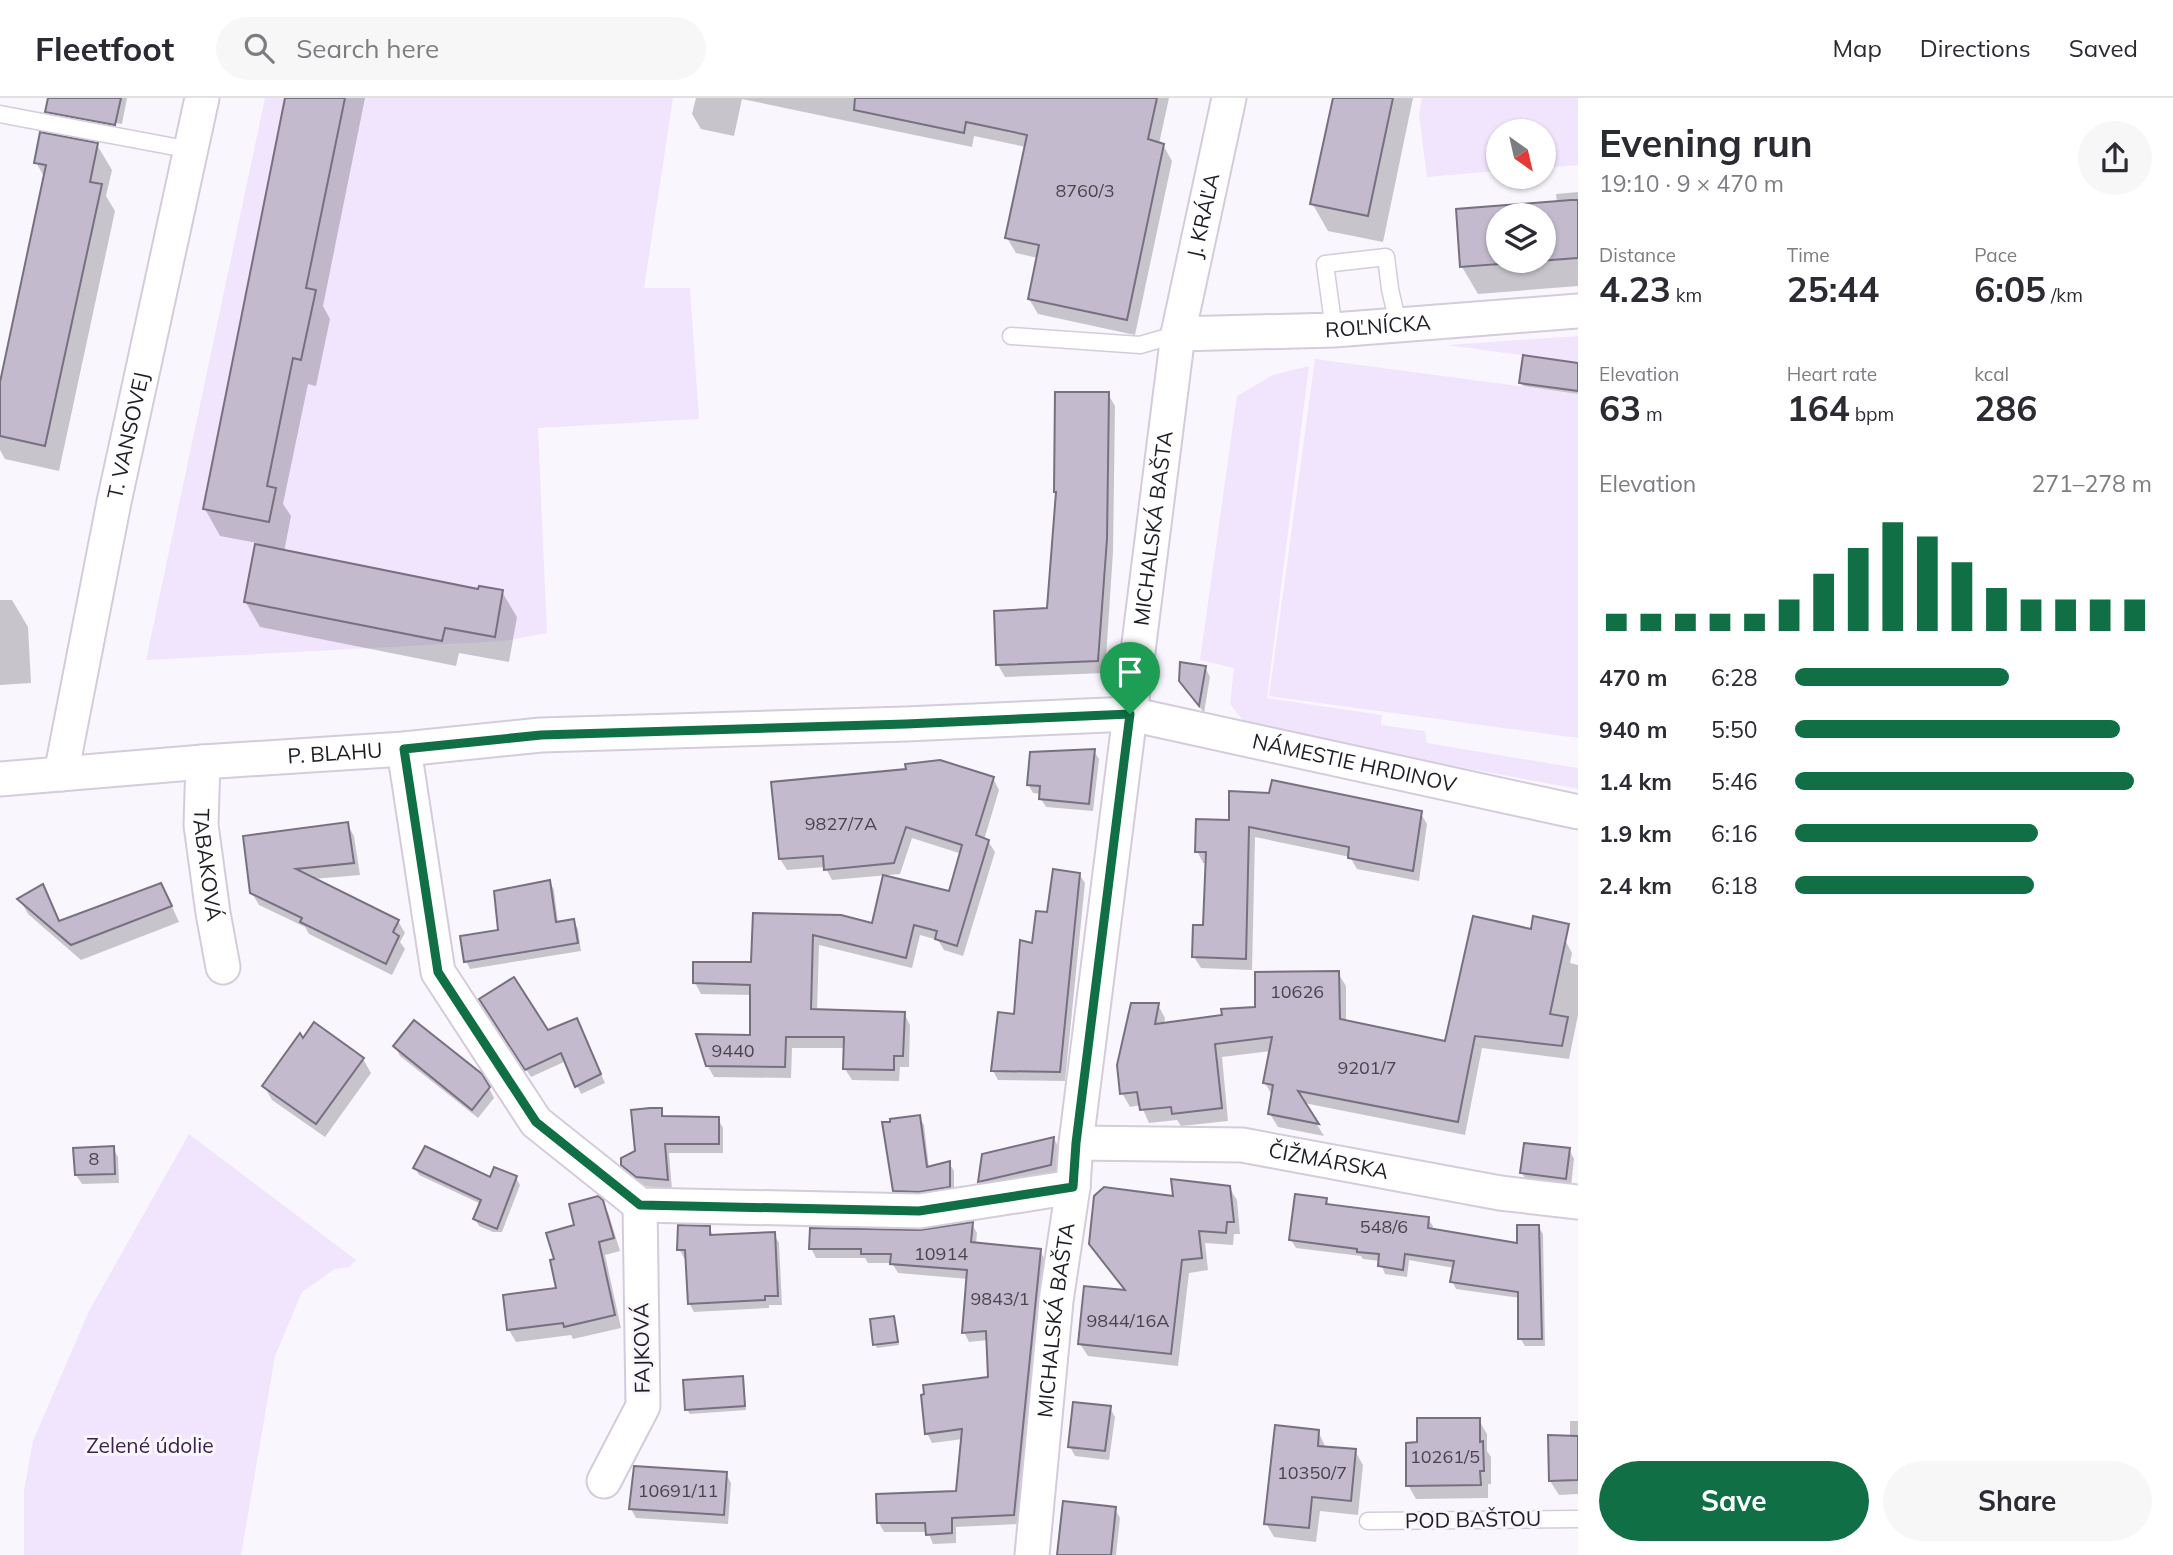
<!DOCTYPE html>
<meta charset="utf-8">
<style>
body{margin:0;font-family:Mulish,sans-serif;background:#f7f7f7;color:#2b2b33;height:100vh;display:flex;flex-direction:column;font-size:26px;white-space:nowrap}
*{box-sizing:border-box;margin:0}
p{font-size:23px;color:#7c7c81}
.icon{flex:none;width:38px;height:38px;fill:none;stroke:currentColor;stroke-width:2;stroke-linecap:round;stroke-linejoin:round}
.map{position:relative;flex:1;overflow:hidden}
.sheet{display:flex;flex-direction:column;background:#fff;width:595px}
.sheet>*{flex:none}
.needle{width:46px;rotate:146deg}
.buttons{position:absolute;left:1486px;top:21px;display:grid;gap:14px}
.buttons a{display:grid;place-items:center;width:70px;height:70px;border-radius:50%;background:#fff;box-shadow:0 2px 5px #0004;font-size:35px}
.pin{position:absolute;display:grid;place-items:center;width:60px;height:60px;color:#fff;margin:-72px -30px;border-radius:50% 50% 50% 0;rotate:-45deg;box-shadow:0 0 7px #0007}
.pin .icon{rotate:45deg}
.round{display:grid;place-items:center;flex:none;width:74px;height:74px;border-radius:37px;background:#f7f7f7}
.overview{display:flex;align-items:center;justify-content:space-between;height:119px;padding:0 21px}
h1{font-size:38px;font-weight:700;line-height:52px}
.stats{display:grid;grid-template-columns:repeat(3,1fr);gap:10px;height:119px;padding:7px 21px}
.stats div{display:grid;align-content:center}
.stats b{font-size:35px;font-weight:700}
.stats small{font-size:19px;font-weight:400}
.stats p{font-size:19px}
.chart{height:196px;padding:14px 21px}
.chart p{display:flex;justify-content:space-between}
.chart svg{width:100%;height:126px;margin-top:7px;stroke:#106f44;stroke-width:6}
.primary-button{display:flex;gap:14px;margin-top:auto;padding:14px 21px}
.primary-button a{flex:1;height:80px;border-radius:42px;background:#106f44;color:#fff;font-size:28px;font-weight:700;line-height:80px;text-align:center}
.primary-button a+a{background:#f7f7f7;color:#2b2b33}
ul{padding:0 21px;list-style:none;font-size:23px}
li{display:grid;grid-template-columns:112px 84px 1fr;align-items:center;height:52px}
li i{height:18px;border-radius:9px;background:#106f44}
header{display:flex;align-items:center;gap:42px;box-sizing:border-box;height:98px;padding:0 35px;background:#fff;border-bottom:2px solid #e1e1e2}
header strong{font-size:33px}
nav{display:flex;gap:38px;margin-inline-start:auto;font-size:24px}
.search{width:490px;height:63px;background:#f7f7f7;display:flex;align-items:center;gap:18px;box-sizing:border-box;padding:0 24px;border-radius:38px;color:#7c7c81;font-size:26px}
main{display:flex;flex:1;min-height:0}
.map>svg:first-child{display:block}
.green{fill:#f1e5fd}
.shadow{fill:#0003;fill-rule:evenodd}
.building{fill:#c3bacd;stroke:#787080;stroke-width:2;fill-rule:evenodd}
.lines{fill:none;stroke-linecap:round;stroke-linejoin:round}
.lane-casing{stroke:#d4cbdd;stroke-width:19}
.street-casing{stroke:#d4cbdd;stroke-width:37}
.lane{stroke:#fff;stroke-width:16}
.street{stroke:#fff;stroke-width:33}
.route-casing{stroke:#fff;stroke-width:14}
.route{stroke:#106f44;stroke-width:9}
.labels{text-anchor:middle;stroke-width:6;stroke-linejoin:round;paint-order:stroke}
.number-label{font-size:18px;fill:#4a444e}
.street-label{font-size:21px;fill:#211d24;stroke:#faf6fe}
.park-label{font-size:21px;fill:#3a244e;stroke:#faf6fe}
</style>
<header>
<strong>Fleetfoot</strong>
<div class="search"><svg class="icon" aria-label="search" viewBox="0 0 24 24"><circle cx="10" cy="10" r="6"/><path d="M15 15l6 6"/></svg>Search here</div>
<nav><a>Map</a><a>Directions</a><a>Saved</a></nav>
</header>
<main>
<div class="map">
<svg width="1578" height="1457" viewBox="0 0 1578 1457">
<rect width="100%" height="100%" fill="#faf6fe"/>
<g class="green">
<polygon points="265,0 673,0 644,190 690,190 699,321 538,330 547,535 504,543 146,562"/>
<polygon points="1422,0 1578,0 1578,67 1544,70 1544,33 1498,33 1498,73 1427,79 1419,17"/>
<polygon points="1578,238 1578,265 1447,247"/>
<polygon points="1315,261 1578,296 1578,640 1269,598"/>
<polygon points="1309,268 1267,600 1382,617 1381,627 1425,633 1427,645 1578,670 1578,691 1249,630 1230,606 1234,570 1200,562 1237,298 1273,277"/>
<polygon points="189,1036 356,1162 349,1169 335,1171 302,1194 275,1258 241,1457 24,1457 24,1392 33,1343 89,1213"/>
</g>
<g class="shadow">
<polygon points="50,0 127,0 122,26 52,13 52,17 121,30 120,35 53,23 48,14"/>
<polygon points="287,0 365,0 323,208 330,221 316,288 308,286 283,406 291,418 284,454 480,493 502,494 517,519 509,564 459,555 456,568 260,529 245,503 257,445 220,438 205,411"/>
<polygon points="696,0 1169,0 1159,46 1163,47 1172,63 1135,237 1038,216 1029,201 1038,160 1016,155 1007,140 1026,49 974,38 972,49 742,1 734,38 701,31 692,16"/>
<polygon points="1334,0 1413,0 1383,144 1328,133 1312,105"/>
<polygon points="97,47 112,72 106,98 115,113 59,373 5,361 0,352 0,292 45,81 36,64"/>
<path d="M1578 94V188L1478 196 1462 169 1458 113 1557 105 1556 96ZM1498 117H1544V163H1498Z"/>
<polygon points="1525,259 1578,267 1578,296 1523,288 1521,284"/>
<polygon points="1108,296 1115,308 1113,454 1105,575 1005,579 998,567 1049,512 1057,397 1055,393"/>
<polygon points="0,502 12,502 28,529 31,585 0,587"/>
<polygon points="1205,569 1210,579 1204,615 1187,592"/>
<polygon points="1094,653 1099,661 1093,713 1046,709 1041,701 1042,696 1033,695 1028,686"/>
<polygon points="993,680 999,692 984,742 988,743 995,754 963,858 944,852 938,842 920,837 912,870 819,847 817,913 904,915 910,927 909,969 900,969 899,983 852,982 845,971 846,950 792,950 791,980 714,979 707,967 751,939 752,897 701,896 695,885 752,865 754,816 873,827 950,795 962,756 912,740 900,776 832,782 825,769 787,772 780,761"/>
<polygon points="1420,714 1427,726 1419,783 1357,771 1350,759 1255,739 1252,872 1201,870 1194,859 1205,829 1207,765 1203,765 1197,753 1231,723"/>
<polygon points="347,726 354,738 360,777 313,781 398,823 405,835 400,844 405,851 392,877 309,836 305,829 259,807 252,795"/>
<polygon points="1079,776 1085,785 1065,983 998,982 993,973 1016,918 1034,847 1049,816"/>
<polygon points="550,784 554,792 558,825 573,823 578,831 581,853 470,871 466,863 500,834"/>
<polygon points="43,789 60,824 169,802 179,824 81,862 28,816 20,802"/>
<polygon points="1565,842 1572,855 1570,865 1578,867 1578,917 1569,961 1482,950 1465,1037 1304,1005 1324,1038 1278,1029 1270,1016 1273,999 1265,985 1271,953 1222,959 1228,1023 1181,1028 1177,1022 1149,1025 1141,1007 1130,1009 1122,995 1158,907 1165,920 1164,926 1224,919 1257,911 1338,875 1346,888 1346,924 1446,945"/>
<polygon points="486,910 547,935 581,930 605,985 581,996 566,963 531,979"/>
<polygon points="303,943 363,961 371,975 325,1039 272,1002 264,988"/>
<polygon points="395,948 489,990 494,1000 478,1020 400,958"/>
<polygon points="661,1012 665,1020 718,1021 723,1030 723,1055 669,1055 672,1091 643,1088 628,1076 622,1066 636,1054"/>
<polygon points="919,1019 924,1027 929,1070 949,1065 954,1073 954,1096 899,1101 894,1093"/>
<polygon points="1054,1041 1059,1050 1056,1077 985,1092 980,1083"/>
<polygon points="113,1050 118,1059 119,1085 82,1086 76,1077"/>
<polygon points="1569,1051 1574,1061 1571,1089 1527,1084 1522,1075"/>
<polygon points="415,1070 491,1082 516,1080 520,1087 502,1134 493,1134 479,1128 475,1121 481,1106 419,1077"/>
<polygon points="1229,1089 1237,1102 1240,1136 1234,1136 1233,1147 1205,1145 1208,1172 1189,1175 1178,1268 1088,1258 1080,1246 1126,1194 1090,1146 1175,1100"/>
<polygon points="1326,1101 1330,1108 1428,1121 1433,1128 1432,1132 1519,1147 1538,1128 1543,1136 1545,1248 1525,1248 1520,1240 1520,1200 1456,1191 1452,1183 1454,1170 1409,1162 1407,1179 1385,1176 1380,1163 1363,1161 1361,1158 1296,1150 1291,1142"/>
<polygon points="602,1103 609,1117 620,1153 605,1157 621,1230 573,1241 571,1237 516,1244 509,1232 558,1192 556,1163 576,1128"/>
<polygon points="972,1126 977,1135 976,1146 1040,1153 1045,1162 1019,1426 956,1429 956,1445 933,1446 928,1434 884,1434 879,1425 958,1395 963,1341 932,1345 927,1335 990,1281 988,1242 969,1244 964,1234 968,1181 898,1175 892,1165 868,1165 865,1160 816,1160 811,1150"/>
<polygon points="709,1129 714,1139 774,1136 779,1145 782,1207 769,1207 769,1210 694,1214 689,1205 688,1160 684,1160 679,1151"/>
<polygon points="893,1219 899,1247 877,1250 875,1246"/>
<polygon points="742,1280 744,1284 746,1312 690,1316 687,1312"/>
<polygon points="1110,1310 1115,1319 1109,1362 1075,1358 1070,1349"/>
<polygon points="1479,1322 1487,1336 1487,1353 1491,1359 1491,1386 1488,1386 1488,1400 1416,1401 1408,1387 1419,1346"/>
<polygon points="1570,1323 1578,1323 1578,1396 1559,1397 1550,1383 1570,1340"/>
<polygon points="1318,1333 1326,1350 1355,1353 1363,1367 1358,1417 1320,1413 1316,1444 1274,1439 1266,1425"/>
<polygon points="726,1376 731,1385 728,1426 636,1420 631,1411"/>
<polygon points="1115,1411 1120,1420 1116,1457 1059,1457"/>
</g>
<g class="building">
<polygon points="48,0 121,0 115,27 45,14"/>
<polygon points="285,0 345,0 306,190 316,192 301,262 293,260 267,388 276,390 269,424 203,411"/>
<polygon points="855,0 1157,0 1148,41 1164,46 1127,222 1028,201 1039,147 1005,140 1027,37 966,24 964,35 854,12"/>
<polygon points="1333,0 1393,0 1368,118 1310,106"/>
<polygon points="40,34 98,45 90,84 102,86 45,348 0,338 0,284 46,67 34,65"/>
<path d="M1571 102H1578V160L1460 169 1456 111ZM1498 117H1544V163H1498Z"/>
<polygon points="1523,257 1578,265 1578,293 1519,285"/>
<polygon points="1055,294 1109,294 1107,441 1098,563 996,567 994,513 1047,510 1056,394 1054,394"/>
<polygon points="255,446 478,491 479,488 503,492 495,539 445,530 442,543 244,504"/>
<polygon points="1180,564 1206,568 1199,608 1179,583"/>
<polygon points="1095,651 1089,706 1039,701 1040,688 1027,687 1030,654"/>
<polygon points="940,662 994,679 976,737 989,742 957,848 935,841 937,833 914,827 906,860 813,837 811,911 905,914 903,958 894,958 894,972 843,971 844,939 786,939 785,969 706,968 696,936 750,937 750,887 693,885 693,864 751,864 753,815 841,817 872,825 883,777 949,793 962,747 906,729 894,765 824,772 823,758 779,761 771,684 906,671 905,666"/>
<polygon points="1272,682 1422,713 1413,773 1348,760 1349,749 1249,729 1246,861 1192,859 1193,827 1203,827 1206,754 1195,754 1196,721 1229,722 1229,693 1269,695"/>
<polygon points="348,724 354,765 296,771 399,822 393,834 399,838 386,866 300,824 302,820 250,795 243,738"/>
<polygon points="1053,771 1080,775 1060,974 991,973 998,914 1014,916 1020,842 1032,845 1036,813 1047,814"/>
<polygon points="550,782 556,824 574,821 578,845 464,864 460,838 498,832 494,793"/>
<polygon points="161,785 172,808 71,847 17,801 43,786 59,823"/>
<polygon points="1473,818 1531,831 1533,818 1569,826 1550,916 1568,919 1562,948 1475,938 1458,1024 1298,993 1319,1026 1268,1016 1273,987 1263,985 1272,939 1215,946 1222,1010 1172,1016 1171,1009 1140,1012 1137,994 1120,996 1117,967 1131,905 1159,905 1155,926 1222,917 1221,911 1255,909 1255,874 1339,873 1340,921 1445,943"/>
<polygon points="514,879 548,932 577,920 601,976 575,989 561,955 525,972 479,901"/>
<polygon points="414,922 482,976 490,989 472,1012 393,948"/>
<polygon points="314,924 364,960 316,1026 262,988 300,935 303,940"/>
<polygon points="650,1010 662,1010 662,1018 719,1019 719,1046 665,1046 668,1082 636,1079 621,1067 621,1060 635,1053 631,1012"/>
<polygon points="920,1017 927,1069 950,1063 950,1089 919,1094 893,1093 882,1024 890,1024 890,1021"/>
<polygon points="1054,1039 1051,1067 978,1084 982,1056"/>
<polygon points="1524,1045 1570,1050 1566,1081 1520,1075"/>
<polygon points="114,1048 115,1076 75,1077 73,1050"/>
<polygon points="425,1048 490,1079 494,1069 517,1078 497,1131 473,1121 481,1102 413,1070"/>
<polygon points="1171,1081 1230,1088 1234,1124 1227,1124 1226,1135 1199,1133 1202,1160 1182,1162 1171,1256 1078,1246 1084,1188 1125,1192 1089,1146 1094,1098 1104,1089 1173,1098"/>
<polygon points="1295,1096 1327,1100 1326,1106 1429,1119 1428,1130 1517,1145 1517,1127 1539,1127 1542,1241 1518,1241 1518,1194 1450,1184 1454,1163 1405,1156 1403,1172 1378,1168 1379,1156 1357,1154 1357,1151 1289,1142"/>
<polygon points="598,1098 603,1102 614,1140 599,1144 615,1217 564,1229 563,1225 507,1232 503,1197 556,1190 550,1162 554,1161 546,1135 574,1127 569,1106"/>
<polygon points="973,1124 971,1144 1041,1151 1014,1417 952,1420 952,1435 926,1437 925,1425 877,1425 876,1396 956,1393 962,1331 925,1336 921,1297 924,1296 923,1287 988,1279 986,1233 962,1235 967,1172 890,1166 891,1156 861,1156 861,1151 809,1151 810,1130 920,1132"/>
<polygon points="678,1127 710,1128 710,1137 775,1134 778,1198 765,1198 765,1202 688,1206 685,1152 677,1152"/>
<polygon points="894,1218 898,1244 873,1247 870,1221"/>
<polygon points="743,1278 745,1308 685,1312 683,1282"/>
<polygon points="1073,1304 1111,1308 1105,1353 1068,1349"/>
<polygon points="1417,1320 1480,1320 1480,1344 1483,1343 1484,1373 1480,1373 1481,1387 1406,1388 1406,1345 1417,1344"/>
<polygon points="1275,1327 1319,1332 1318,1348 1356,1351 1351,1403 1312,1399 1309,1430 1264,1426"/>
<polygon points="1548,1337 1578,1338 1578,1382 1549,1383"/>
<polygon points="634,1368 727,1374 724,1417 629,1411"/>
<polygon points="1063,1403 1116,1409 1111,1457 1057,1457"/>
</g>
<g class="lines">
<defs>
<g id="lane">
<polyline points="0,16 191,52"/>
<polyline points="1334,232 1325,166 1386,159 1390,191 1398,226"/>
<polyline points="1011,238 1140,247 1178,236"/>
<polyline points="1368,1423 1578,1421"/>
</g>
<g id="street">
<path id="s1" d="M1178 236 1334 232 1578 213"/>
<polyline points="404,651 438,874 536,1024 640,1107 920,1113 1073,1089"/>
<path id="s2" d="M203 664 201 727 213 815 223 869"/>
<path id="s3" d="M61 676 114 404 202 0"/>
<path id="s4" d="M0 681 203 664 404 651 541 637 906 626 1130 616 1578 714"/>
<path id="s5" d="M1076 1045 1242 1047 1500 1095 1578 1104"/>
<polyline points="604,1383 643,1308 640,1107"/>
<path id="s6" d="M1032 1457 1056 1203 1073 1089 1076 1045 1178 236 1229 0"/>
</g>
</defs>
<use href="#lane" class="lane-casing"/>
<use href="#street" class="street-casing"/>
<use href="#lane" class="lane"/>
<use href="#street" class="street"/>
</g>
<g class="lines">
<defs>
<polygon id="route" points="1130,616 1076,1045 1073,1089 919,1113 640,1107 536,1024 438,874 404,651 541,637 906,626"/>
</defs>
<use href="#route" class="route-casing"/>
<use href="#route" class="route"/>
</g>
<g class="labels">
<g class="number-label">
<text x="1085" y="99">8760/3</text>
<text x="841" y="732">9827/7A</text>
<text x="1297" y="900">10626</text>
<text x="733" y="959">9440</text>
<text x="1367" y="976">9201/7</text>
<text x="94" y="1067">8</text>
<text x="1384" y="1135">548/6</text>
<text x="941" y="1162">10914</text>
<text x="1000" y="1207">9843/1</text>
<text x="1128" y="1229">9844/16A</text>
<text x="1445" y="1365">10261/5</text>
<text x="1312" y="1381">10350/7</text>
<text x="678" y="1399">10691/11</text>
</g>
<g class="street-label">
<text dy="7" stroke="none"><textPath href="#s6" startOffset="1351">J. KRÁĽA</textPath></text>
<text dy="7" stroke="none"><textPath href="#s1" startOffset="200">ROĽNÍCKA</textPath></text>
<text dy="7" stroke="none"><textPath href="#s3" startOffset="345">T. VANSOVEJ</textPath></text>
<text dy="7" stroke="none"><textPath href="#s6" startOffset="1034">MICHALSKÁ BAŠTA</textPath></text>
<text dy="7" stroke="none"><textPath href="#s4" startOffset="336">P. BLAHU</textPath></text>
<text dy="7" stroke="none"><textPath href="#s4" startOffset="1362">NÁMESTIE HRDINOV</textPath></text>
<text dy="7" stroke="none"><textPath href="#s2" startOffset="103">TABAKOVÁ</textPath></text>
<text dy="7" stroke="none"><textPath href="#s5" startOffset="254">ČIŽMÁRSKA</textPath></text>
<text dy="7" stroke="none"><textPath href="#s6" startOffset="236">MICHALSKÁ BAŠTA</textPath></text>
<text transform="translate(642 1250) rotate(-91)" y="7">FAJKOVÁ</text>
<text transform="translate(1473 1422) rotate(-1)" y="7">POD BAŠTOU</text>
</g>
<g class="park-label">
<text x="150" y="1355">Zelené údolie</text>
</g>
</g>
</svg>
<div class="buttons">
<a><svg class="needle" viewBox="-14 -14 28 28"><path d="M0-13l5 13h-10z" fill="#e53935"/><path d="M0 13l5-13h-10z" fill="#7c7c81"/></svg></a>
<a><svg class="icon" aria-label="layers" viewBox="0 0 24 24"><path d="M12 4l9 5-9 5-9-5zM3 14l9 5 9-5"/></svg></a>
</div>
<div class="pin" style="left:1130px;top:616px;background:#1e9e55"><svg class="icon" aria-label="arrive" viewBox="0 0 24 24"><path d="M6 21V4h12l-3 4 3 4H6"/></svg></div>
</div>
<section class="sheet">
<div class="overview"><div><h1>Evening run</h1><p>19:10 · 9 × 470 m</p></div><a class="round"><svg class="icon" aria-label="share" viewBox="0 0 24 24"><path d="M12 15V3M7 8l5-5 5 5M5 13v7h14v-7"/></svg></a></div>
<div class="stats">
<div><p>Distance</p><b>4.23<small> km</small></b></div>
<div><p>Time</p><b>25:44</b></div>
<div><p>Pace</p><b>6:05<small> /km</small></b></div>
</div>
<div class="stats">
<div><p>Elevation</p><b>63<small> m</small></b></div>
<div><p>Heart rate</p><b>164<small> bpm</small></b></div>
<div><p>kcal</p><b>286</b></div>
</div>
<div class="chart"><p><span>Elevation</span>271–278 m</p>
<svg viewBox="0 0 160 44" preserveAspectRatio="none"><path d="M5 44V38M15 44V38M25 44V38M35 44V38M45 44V38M55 44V33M65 44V24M75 44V15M85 44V6M95 44V11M105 44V20M115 44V29M125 44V33M135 44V33M145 44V33M155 44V33"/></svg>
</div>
<ul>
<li><b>470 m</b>6:28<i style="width:60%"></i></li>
<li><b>940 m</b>5:50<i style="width:91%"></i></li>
<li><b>1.4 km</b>5:46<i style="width:95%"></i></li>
<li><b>1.9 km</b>6:16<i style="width:68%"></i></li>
<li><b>2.4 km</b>6:18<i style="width:67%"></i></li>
</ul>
<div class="primary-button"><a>Save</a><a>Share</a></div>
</section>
</main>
